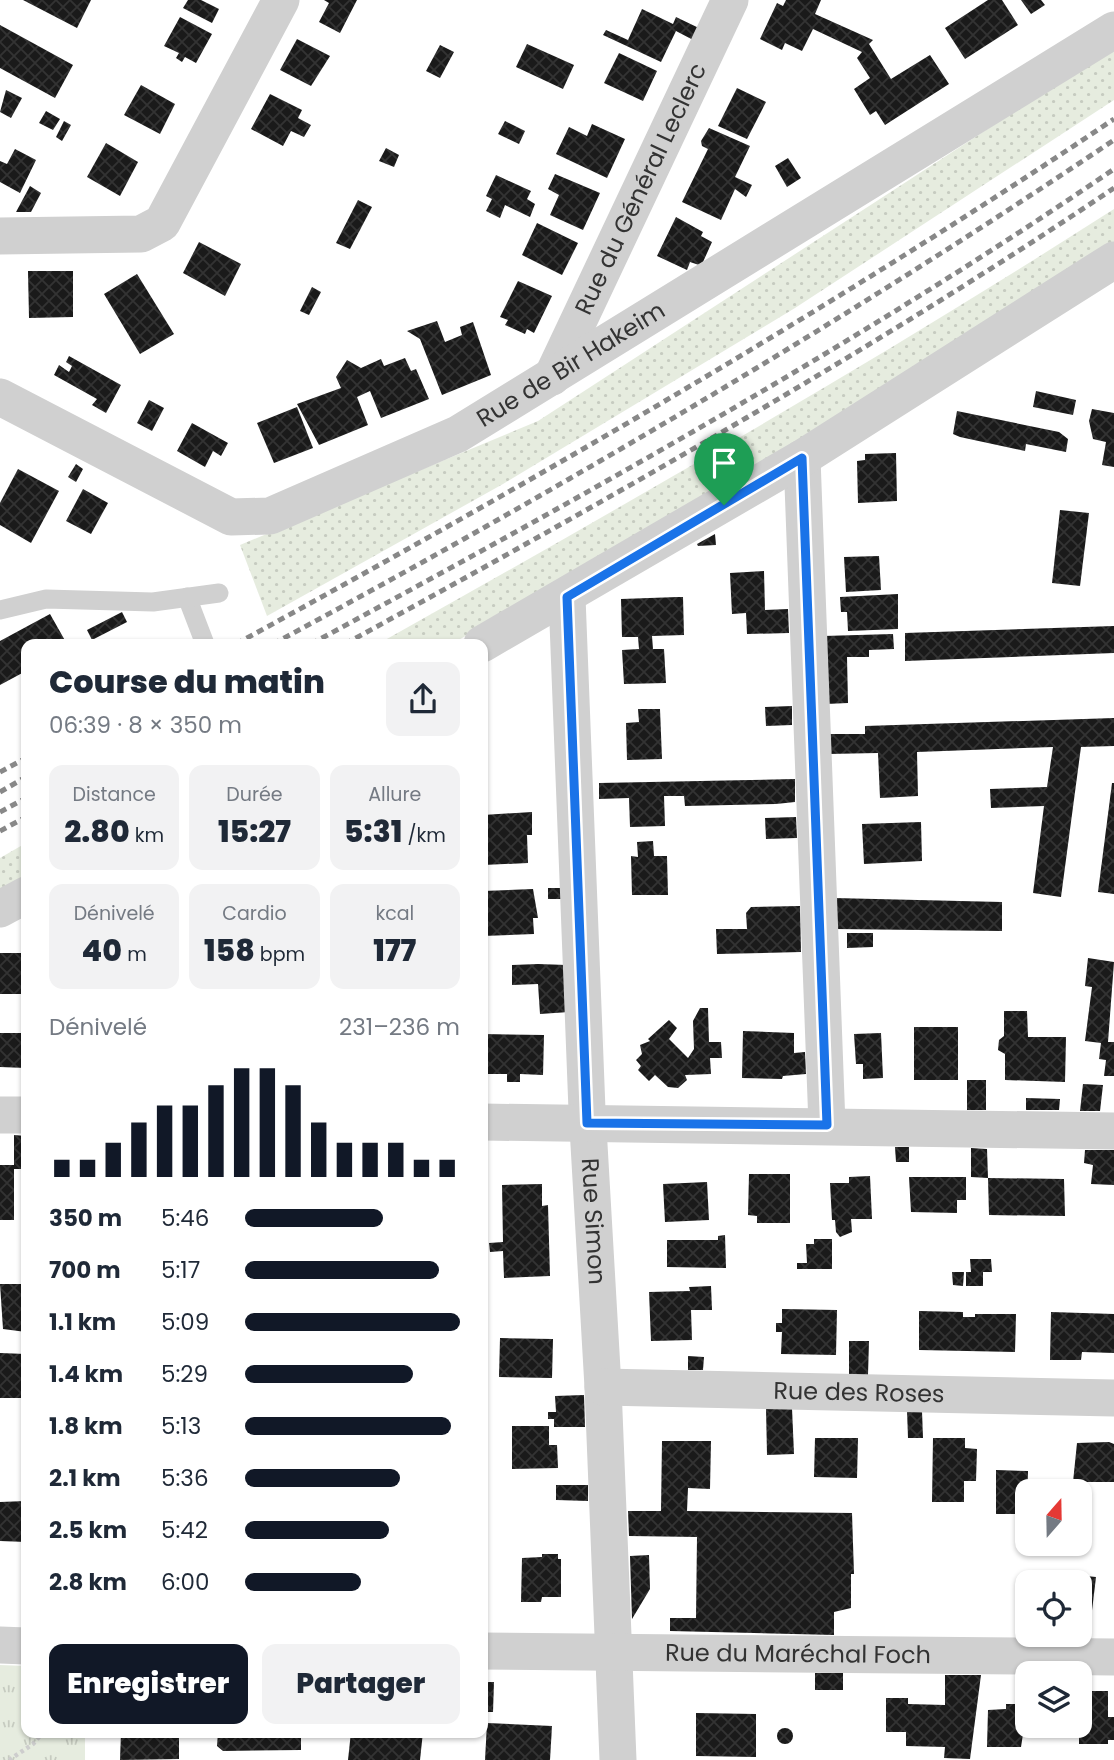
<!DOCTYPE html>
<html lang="fr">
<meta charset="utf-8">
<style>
body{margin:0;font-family:Poppins,sans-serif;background:#f2f2f3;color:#1f2937;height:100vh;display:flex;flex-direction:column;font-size:26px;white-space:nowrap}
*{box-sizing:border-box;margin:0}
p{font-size:23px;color:#747a83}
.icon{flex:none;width:38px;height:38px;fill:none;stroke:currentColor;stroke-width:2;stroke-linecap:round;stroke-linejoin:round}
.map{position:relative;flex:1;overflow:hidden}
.side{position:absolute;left:21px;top:639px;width:467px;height:1099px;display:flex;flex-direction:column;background:#fff;border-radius:14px;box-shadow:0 2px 5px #0004}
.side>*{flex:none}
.needle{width:46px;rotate:20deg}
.buttons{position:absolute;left:1015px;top:1479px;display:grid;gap:14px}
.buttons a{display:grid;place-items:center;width:77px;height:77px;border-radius:14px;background:#fff;box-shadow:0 2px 5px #0004;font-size:35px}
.pin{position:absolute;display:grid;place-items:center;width:60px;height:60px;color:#fff;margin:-72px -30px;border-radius:50% 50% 50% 0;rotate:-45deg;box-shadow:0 0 7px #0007}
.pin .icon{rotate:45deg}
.round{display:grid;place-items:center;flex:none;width:74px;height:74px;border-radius:14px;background:#f2f2f3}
.overview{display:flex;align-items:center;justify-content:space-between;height:119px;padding:0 28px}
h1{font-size:32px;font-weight:800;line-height:52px}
.figures{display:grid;grid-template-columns:repeat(3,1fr);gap:10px;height:119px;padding:7px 28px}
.figures div{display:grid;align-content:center;border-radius:14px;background:#f2f2f3;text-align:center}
.figures b{font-size:30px;font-weight:800}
.figures small{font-size:19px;font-weight:400}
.figures p{font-size:19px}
.chart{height:196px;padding:14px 28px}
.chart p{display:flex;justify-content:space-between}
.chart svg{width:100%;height:126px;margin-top:7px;stroke:#111827;stroke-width:6}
.button{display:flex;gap:14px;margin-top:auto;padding:14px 28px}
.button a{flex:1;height:80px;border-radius:14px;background:#111827;color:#fff;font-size:28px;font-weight:800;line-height:80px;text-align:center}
.button a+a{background:#f2f2f3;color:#1f2937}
ul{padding:0 28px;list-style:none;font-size:23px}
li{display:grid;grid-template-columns:112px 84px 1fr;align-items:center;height:52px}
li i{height:18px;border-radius:9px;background:#111827}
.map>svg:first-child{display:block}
.grass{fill:url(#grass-dots)}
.park{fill:url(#park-tufts)}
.building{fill:url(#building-cross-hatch)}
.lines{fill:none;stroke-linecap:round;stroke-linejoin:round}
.path{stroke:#cdcdcd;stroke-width:4.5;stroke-dasharray:3.5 3.5;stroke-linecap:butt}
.lane{stroke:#d0d0d0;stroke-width:19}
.street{stroke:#d0d0d0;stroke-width:37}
.rail{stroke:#888;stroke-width:5;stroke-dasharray:7 5;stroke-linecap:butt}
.route-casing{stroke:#fff;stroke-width:14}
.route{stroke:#1a73e8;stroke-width:9}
.labels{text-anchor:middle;stroke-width:7;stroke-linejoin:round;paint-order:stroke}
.street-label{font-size:24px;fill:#333;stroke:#fff}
</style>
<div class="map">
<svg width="1114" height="1760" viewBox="0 0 1114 1760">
<defs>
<pattern id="grass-dots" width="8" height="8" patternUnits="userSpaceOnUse" patternTransform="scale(1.75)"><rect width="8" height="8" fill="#e6ecdf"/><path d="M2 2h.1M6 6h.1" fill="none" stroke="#c6cbc0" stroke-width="1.8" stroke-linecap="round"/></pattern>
<pattern id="park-tufts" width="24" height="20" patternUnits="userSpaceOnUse" patternTransform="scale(1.75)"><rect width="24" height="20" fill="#e6ecdf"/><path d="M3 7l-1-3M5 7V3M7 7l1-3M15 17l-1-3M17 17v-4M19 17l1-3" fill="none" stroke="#c6cbc0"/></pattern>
<pattern id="building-cross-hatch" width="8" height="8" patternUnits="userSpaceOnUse" patternTransform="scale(1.75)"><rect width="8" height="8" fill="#1a1a1a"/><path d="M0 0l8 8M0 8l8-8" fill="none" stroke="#333"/></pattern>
</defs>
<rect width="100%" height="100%" fill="#fff"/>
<g class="grass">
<polygon points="1114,47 1114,100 795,308 503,484 267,616 240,545 538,421"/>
<path d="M1114 209V242L932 362 624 550 451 644H378C627 504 874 363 1114 209Z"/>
<polygon points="26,843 26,877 0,891 0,858"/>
</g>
<polygon class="park" points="0,1665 26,1666 26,1732 85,1733 85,1760 0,1760"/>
<g class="building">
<polygon points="23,0 91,0 77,28"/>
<polygon points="188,0 201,0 219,9 212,23 183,8"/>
<polygon points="324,0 357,0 340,33 319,22 329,3"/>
<polygon points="786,0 821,0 815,14 873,40 869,44 891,79 930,55 949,84 885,125 876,111 870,115 854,89 870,78 857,58 862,52 813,29 802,51 785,43 782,50 760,39 777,3 783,6"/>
<polygon points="988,0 1002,0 1018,25 965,59 945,28"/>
<polygon points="1021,0 1041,0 1045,5 1031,14"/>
<polygon points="642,9 673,24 676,17 703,30 697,42 676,31 661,62 603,35 606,30 628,40"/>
<polygon points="180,17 212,34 196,63 185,57 182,62 176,58 179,53 164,46"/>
<polygon points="0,25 73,65 55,98 0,68"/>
<polygon points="297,39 330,56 311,86 280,70"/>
<polygon points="527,44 574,65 563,89 516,67"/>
<polygon points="440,45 454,52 440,78 426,71"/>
<polygon points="619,53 657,71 643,101 604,83"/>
<polygon points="141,85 175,104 160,134 124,115"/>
<polygon points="737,88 766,102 747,139 718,126"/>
<polygon points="6,90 22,98 11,118 0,112"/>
<polygon points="270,94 302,110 298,118 311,125 304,137 291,131 283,146 251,129"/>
<polygon points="46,111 60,119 53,130 39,123"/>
<polygon points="64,121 71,125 62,141 56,137"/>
<polygon points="505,121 525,131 519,144 498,134"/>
<polygon points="592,124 625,139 607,178 556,154 569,127 587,136"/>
<polygon points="709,128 750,146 735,177 752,185 746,197 735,189 721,220 682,202 708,149 702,146 701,141"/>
<polygon points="106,143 138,162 120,196 87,177"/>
<polygon points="386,148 399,155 394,167 379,161"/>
<polygon points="15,149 36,160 20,193 0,182 0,161 7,164"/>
<polygon points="788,158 801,178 787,187 775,166"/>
<polygon points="555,174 600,193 583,230 550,215 559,195 548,189"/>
<polygon points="496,175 531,191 527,199 535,204 530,217 505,205 500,218 486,211 492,199 486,196"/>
<polygon points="30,186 41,193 31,212 16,212"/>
<polygon points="358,200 372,207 350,249 336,243"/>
<polygon points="676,217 703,232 701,236 712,242 703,262 699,265 690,262 687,270 657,256"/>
<polygon points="537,223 578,243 562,275 522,255"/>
<polygon points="199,242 241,264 225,296 183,273"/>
<polygon points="28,271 73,271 73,317 29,318"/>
<polygon points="137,274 174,334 140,354 104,294"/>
<polygon points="518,281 552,296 534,333 527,329 525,334 505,325 508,320 500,317"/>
<polygon points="312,287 321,292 309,315 300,311"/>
<polygon points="437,321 445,342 462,335 460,327 473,322 491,375 442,395 420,339 407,331"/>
<polygon points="69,356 121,385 106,413 92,405 97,399 54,375 59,365 69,372 72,366 66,362"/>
<polygon points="405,358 411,371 416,369 429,399 381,418 370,391 357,397 368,425 319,445 297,404 341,388 336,377 347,360 361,368 381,359 384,366"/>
<polygon points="1036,391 1076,400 1073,415 1033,407"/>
<polygon points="149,400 164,408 152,431 137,423"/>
<polygon points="297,407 313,448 274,463 257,423"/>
<polygon points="1092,409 1114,413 1114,467 1102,465 1106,442 1093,439 1089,421"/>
<polygon points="957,411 1059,432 1068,439 1066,452 1026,444 1025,451 960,437 953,434"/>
<polygon points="192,423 228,443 221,456 213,451 205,467 177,451"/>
<polygon points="896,453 897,501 858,503 857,461 865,460 865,454"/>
<polygon points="76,464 83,469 76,482 68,477"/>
<polygon points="18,469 59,491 31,543 0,525 0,503"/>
<polygon points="83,489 108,503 91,534 66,521"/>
<polygon points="1060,510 1089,513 1080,586 1052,583"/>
<polygon points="715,534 716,545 698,546 697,544"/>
<polygon points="879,556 881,590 846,592 844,557"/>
<polygon points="764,571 765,610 788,609 789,633 747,634 746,613 732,614 730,573"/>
<polygon points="898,594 898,629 848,631 847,612 841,612 840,597"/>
<polygon points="678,597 683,597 684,635 652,636 653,649 664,649 666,683 624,684 622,650 639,649 638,637 622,637 621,599"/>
<polygon points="122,612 127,622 92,640 87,630"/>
<polygon points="50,614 67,644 26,644 26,671 0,685 0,641"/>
<polygon points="1114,626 1114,653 905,661 905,633"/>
<polygon points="893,634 894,649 869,650 869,657 847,657 848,703 826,704 823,636"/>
<polygon points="792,706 792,725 766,726 765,707"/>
<polygon points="638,709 660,709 662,759 627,760 626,723 639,722"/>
<polygon points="1114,718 1114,746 1081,747 1061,897 1033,893 1044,806 991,808 990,789 1047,787 1053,747 917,752 918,796 880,798 878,753 828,754 827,734 865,734 865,726"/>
<polygon points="795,779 795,802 776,804 685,806 684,796 664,796 665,826 630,827 629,798 599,799 599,783"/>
<polygon points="1112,783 1114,783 1114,894 1098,892"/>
<polygon points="532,812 532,835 527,835 528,863 483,865 483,815"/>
<polygon points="796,817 797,838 766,839 765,818"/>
<polygon points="921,822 922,861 864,864 862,824"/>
<polygon points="653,841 654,856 667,856 668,895 632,895 631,856 638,857 637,842"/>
<rect x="548" y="888" width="16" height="11"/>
<polygon points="533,889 538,918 533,918 534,934 483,936 483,891"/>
<polygon points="834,898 1002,902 1002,931 835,929"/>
<polygon points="800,906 801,952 717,954 716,929 747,929 746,913 751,907"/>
<polygon points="847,933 873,933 873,947 847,948"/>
<rect x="0" y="953" width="26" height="41"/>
<polygon points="1088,958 1114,962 1108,1042 1114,1042 1114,1076 1104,1076 1106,1060 1099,1059 1101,1043 1085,1041 1092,987 1085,986"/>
<polygon points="538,964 567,965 569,1012 540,1014 538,984 512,985 512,965"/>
<polygon points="700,1008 708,1008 709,1042 721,1042 722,1058 710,1058 711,1074 685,1075 687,1080 678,1088 668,1087 655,1075 649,1081 638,1070 641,1066 636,1060 642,1054 640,1045 650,1041 648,1039 669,1020 677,1028 669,1039 688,1058 694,1049 693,1021"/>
<polygon points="1004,1011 1027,1011 1028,1037 1066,1037 1065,1082 1005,1080 1005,1054 998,1050 999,1040 1004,1036"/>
<rect x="914" y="1027" width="44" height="53"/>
<polygon points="743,1031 794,1033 794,1053 805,1052 806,1074 783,1076 782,1079 742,1078"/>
<polygon points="0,1033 26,1033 26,1068 0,1067"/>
<polygon points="881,1033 883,1078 863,1079 863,1064 856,1064 854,1034"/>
<polygon points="483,1034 544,1035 543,1075 520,1074 520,1082 507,1082 507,1074 483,1074"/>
<rect x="967" y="1080" width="19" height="30"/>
<polygon points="1083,1084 1103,1085 1100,1111 1080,1111"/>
<polygon points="1026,1098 1060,1099 1059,1110 1026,1110"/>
<polygon points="14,1135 26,1136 26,1169 14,1169 14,1220 0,1220 0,1165 14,1165"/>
<polygon points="895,1147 909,1147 909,1162 896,1162"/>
<polygon points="971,1148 987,1149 988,1178 971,1177"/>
<polygon points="1085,1150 1114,1150 1114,1185 1091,1184 1093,1165 1084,1163"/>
<polygon points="749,1174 790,1174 790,1223 757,1223 757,1216 748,1215"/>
<polygon points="870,1176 872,1219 851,1219 852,1232 840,1237 836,1232 835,1220 832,1220 830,1183 849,1183 849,1177"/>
<polygon points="909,1177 966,1177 966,1200 957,1200 957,1213 911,1212"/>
<polygon points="988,1178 1064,1179 1065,1216 989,1215"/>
<polygon points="707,1182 709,1220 665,1222 663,1184"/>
<polygon points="542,1184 542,1206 548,1205 550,1276 504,1278 503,1251 490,1252 489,1243 503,1242 502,1185"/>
<polygon points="725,1235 726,1268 667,1267 667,1240 718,1240 718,1236"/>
<polygon points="814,1239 832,1239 832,1269 797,1269 797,1263 807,1263 806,1244 814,1244"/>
<polygon points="970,1259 991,1259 992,1272 983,1272 983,1286 966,1286 966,1272 971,1272"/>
<polygon points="952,1272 964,1272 963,1286 953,1285"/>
<polygon points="0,1284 26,1284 26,1332 3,1329"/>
<polygon points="711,1286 712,1310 691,1310 692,1340 651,1341 649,1292 690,1291 689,1287"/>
<polygon points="782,1309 837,1310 836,1355 781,1354 782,1332 776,1332 776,1323 782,1323"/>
<polygon points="919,1311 963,1312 963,1317 975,1317 975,1314 1016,1314 1015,1352 919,1350"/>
<polygon points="1051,1312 1114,1314 1114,1353 1082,1352 1081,1360 1050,1360"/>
<polygon points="500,1338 553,1339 552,1378 499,1377"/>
<polygon points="849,1341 869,1341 868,1375 849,1375"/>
<polygon points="0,1353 26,1354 26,1398 0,1398"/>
<polygon points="688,1356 704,1357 703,1370 688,1370"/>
<polygon points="584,1395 585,1427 554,1427 554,1419 548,1419 548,1412 556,1412 555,1396"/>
<polygon points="766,1408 792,1408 794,1454 767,1455"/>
<polygon points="907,1410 922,1411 923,1438 908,1438"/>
<polygon points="512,1426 549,1426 549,1445 557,1445 558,1468 512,1469"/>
<polygon points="815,1438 858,1438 857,1478 814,1477"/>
<polygon points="933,1438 965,1438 965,1448 977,1449 976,1481 964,1481 964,1502 932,1502"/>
<polygon points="662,1441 711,1441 710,1489 688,1488 687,1511 852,1513 854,1574 851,1574 851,1608 834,1612 834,1635 670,1631 670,1618 696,1618 697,1537 629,1536 628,1511 661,1511"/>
<polygon points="1109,1442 1114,1444 1114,1482 1073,1482 1077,1443"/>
<polygon points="996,1470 1028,1471 1027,1514 996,1514"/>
<polygon points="556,1485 588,1485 588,1501 556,1500"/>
<polygon points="26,1501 26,1542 0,1541 0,1502"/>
<polygon points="542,1554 558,1554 558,1559 561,1559 561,1597 542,1597 541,1602 521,1602 522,1558 542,1557"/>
<polygon points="649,1555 650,1589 632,1619 630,1556"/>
<polygon points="1055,1573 1096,1577 1091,1619 1080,1617 1080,1582 1054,1582"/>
<rect x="815" y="1673" width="28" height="17"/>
<polygon points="945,1675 981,1675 970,1759 944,1758 945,1747 906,1746 906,1732 886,1732 886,1698 908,1698 908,1704 945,1705"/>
<polygon points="483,1682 494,1682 493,1712 483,1712"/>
<polygon points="1080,1691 1108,1691 1108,1717 1114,1717 1114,1740 1108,1740 1108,1744 1079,1744 1079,1736 1058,1736 1058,1728 1024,1728 1021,1747 987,1747 988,1710 1006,1709 1006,1704 1027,1704 1027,1726 1080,1726"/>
<polygon points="696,1713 756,1714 756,1757 696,1756"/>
<polygon points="487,1723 552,1726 550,1760 485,1760"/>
<circle cx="785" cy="1736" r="8"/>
<polygon points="121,1732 179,1732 179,1759 120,1760"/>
<polygon points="218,1732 301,1732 301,1750 223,1751 217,1746"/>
<polygon points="351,1732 423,1732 420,1760 348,1760"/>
</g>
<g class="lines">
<polyline class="path" points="9,1760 33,1744 43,1732"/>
<g class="lane">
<polyline points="187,597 205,644"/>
<polyline points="0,610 46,599 153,602 219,593"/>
</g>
<g class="street">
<polyline points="0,236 141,234 162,223 281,0"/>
<path id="s1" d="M552 377 730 0"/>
<path id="s2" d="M0 397 231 517 270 516 458 434 1114 30"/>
<polyline points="802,458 827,1125"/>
<path id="s3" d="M567 597 587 1110 603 1387 618 1760"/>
<polyline points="482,644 802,458 1114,260"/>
<polyline points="0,909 26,895"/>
<polyline points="0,1115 26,1115"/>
<polyline points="483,1122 1114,1131"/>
<path id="s4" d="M603 1387 1114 1398"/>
<polyline points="0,1645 26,1646"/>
<path id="s5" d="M483 1651 1114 1657"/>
</g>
<g class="rail">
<path d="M236 644C536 480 831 309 1114 119"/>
<path d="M273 644C561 489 843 322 1114 140"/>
<path d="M311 644C584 496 858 344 1114 169"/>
<path d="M345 644C606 501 867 354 1114 188"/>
<polyline points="0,772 26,758"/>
<polyline points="0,792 26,777"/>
<polyline points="0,812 26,798"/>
<polyline points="0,831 26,817"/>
</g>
</g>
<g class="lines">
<defs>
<polygon id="route" points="802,458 827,1125 587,1123 567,597"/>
</defs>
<use href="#route" class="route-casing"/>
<use href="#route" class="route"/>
</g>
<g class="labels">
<g class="street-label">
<text dy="8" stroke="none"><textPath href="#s1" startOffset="208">Rue du Général Leclerc</textPath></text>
<text dy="8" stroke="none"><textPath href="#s2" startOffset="637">Rue de Bir Hakeim</textPath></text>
<text dy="8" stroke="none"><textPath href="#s3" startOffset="625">Rue Simon</textPath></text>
<text dy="8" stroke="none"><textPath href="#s4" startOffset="256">Rue des Roses</textPath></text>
<text dy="8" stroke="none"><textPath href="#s5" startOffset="315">Rue du Maréchal Foch</textPath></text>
</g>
</g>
</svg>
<div class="buttons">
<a><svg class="needle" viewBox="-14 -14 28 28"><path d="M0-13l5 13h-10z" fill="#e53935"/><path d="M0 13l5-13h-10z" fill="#747a83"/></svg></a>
<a><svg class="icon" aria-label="locate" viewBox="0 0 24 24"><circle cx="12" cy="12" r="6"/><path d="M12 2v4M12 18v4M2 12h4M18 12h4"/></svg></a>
<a><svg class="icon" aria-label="layers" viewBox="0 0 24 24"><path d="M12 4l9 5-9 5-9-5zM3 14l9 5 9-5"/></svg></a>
</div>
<div class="pin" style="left:724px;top:505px;background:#1e9e55"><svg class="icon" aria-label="arrive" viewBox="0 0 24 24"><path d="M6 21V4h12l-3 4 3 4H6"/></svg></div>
<section class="side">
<div class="overview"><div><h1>Course du matin</h1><p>06:39 · 8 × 350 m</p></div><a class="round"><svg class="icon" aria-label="share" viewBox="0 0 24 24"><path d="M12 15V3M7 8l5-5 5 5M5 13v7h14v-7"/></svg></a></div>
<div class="figures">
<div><p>Distance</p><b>2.80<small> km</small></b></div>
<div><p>Durée</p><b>15:27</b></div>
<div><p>Allure</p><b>5:31<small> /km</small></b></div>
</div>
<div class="figures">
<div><p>Dénivelé</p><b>40<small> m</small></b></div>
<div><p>Cardio</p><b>158<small> bpm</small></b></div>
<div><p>kcal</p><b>177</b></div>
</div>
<div class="chart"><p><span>Dénivelé</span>231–236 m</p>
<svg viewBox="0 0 160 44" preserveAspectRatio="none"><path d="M5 44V38M15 44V38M25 44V32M35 44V25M45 44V19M55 44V19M65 44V12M75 44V6M85 44V6M95 44V12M105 44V25M115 44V32M125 44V32M135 44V32M145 44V38M155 44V38"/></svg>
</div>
<ul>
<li><b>350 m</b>5:46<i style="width:64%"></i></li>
<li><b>700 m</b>5:17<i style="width:90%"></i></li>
<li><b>1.1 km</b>5:09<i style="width:100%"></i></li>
<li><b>1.4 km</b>5:29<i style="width:78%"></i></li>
<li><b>1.8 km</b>5:13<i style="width:96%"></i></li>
<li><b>2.1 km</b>5:36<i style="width:72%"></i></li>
<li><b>2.5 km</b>5:42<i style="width:67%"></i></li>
<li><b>2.8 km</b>6:00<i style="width:54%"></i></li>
</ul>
<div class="button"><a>Enregistrer</a><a>Partager</a></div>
</section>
</div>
